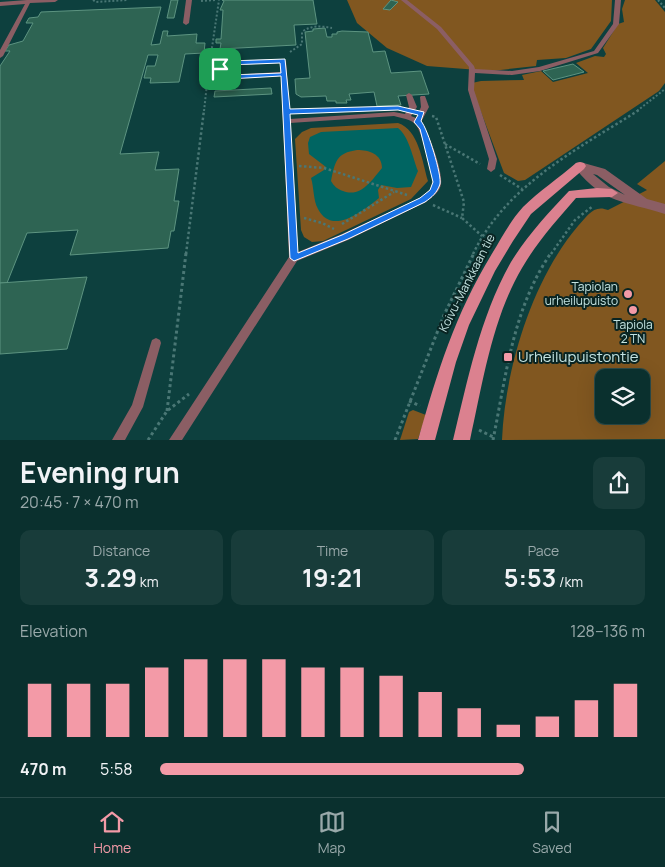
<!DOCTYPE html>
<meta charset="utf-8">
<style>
body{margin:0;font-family:Manrope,sans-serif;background:#183c3a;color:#f1f3f6;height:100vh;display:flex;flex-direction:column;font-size:19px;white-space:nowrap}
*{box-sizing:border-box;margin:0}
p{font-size:16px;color:#99a9aa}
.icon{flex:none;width:28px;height:28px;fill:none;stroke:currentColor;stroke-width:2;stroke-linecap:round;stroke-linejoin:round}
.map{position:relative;height:440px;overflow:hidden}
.panel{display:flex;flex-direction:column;background:#0a302e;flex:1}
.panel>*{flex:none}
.fabs{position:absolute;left:595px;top:369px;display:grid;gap:10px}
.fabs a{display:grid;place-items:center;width:55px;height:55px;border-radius:10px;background:#0a302e;box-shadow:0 5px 20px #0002,0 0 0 1px #2a4b4a;font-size:25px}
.pin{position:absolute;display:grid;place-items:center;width:42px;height:42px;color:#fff;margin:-21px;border-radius:10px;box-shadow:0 2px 8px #0006}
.round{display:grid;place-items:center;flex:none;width:52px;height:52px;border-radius:10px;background:#183c3a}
.overview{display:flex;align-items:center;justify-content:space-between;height:85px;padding:0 20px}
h1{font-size:28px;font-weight:700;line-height:38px}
.stats{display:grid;grid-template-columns:repeat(3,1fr);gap:8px;height:85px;padding:5px 20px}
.stats div{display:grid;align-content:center;border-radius:10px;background:#183c3a;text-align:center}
.stats b{font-size:25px;font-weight:700}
.stats small{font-size:14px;font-weight:400}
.stats p{font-size:14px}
.chart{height:140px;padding:10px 20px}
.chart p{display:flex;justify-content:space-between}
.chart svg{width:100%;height:90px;margin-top:5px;stroke:#f39aa7;stroke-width:6}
ul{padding:0 20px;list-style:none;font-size:16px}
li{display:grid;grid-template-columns:80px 60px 1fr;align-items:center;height:38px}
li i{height:12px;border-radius:6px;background:#f39aa7}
.menu{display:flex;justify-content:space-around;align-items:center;height:70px;border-top:1px solid #2a4b4a;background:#0a302e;font-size:14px;color:#99a9aa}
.menu a{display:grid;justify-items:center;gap:2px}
.menu .current{color:#f39aa7}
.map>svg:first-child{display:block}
.green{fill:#815720;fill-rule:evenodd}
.water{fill:#006562;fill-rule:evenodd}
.building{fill:#2e6453;stroke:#5d9481}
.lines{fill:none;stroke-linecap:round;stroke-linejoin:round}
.path-far2{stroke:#4a7775;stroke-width:2;stroke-dasharray:2 2;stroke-linecap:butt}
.path-far1{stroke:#4a7775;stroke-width:2.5;stroke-dasharray:2.5 2.5;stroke-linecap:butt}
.path{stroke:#4a7775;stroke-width:3;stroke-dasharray:3 3;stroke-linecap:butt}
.service{fill:#8b5e64;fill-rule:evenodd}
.minor{fill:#8b5e64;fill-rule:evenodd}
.primary{fill:#db818f;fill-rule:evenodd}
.route{fill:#1a73e8;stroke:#fff;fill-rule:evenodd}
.poi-dot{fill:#f39aa7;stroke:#092422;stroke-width:2}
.labels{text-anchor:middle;stroke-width:4;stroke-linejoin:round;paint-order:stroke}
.street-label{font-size:12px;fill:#c4e3e1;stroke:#092422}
.poi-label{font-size:12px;fill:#c4e3e1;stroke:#092422;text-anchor:end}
.near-poi-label{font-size:15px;fill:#c4e3e1;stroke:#092422;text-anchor:start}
</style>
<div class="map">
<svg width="665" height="440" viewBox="0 0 665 440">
<rect width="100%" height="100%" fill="#0d403e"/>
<g class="green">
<polygon points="347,0 612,0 611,21 591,49 566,58 537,60 536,66 491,71 427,66 387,48 357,23"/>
<polygon points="625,0 655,0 665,12 665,83 659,91 525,180 518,181 504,173 472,88 472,83 481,81 524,80 522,75 541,71 553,82 588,73 576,63 595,56 604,57 606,54 603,48 618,24 624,22 622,9"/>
<path d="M398 123C419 130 422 161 428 181L411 199 323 241 312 242 304 237 301 230 295 139 302 132 311 128Z"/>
<path d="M665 161V439L502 440C505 369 532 280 578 226 587 216 594 204 608 210L647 190 637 184ZM604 378H641V415H604Z"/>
<polygon points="413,410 426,415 418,439 400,440 409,412"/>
</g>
<path class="water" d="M398 128C409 136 413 159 418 171L411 187 397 188 381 185 378 190 379 198C363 211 332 236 318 209 313 200 314 187 311 178L324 170 326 167 309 154 308 143 310 137 321 132ZM357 150C369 150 382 154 382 168 372 180 361 198 343 191 337 189 334 186 331 181 335 162 336 153 357 150Z"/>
<g class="building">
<polygon points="171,0 178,0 174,18 167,18"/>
<polygon points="222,0 313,0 317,24 294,25 296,45 220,49 221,43 216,43 216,39 221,39 223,10 220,10 224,1"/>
<polygon points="391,0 398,2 390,10 383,9"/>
<polygon points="161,7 151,45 160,44 163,31 168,31 167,36 197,34 196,43 205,43 204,53 185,54 179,82 150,83 151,78 144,78 147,66 155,66 158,55 148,55 120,154 159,152 155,170 179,169 174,201 179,201 174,231 171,231 168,248 70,255 78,230 27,233 7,283 0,283 0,66 10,51 5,51 9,45 23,41 33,23 26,23 29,18 38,17 41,12"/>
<polygon points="325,28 327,37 332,37 332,34 337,34 337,32 342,31 368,32 373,52 385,51 391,73 421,71 429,94 398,96 401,105 377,106 374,92 349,94 351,100 346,100 347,103 336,103 336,101 327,101 326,96 301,97 296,94 295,79 310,78 305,32 313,31 313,29"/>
<polygon points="573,64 584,72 553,80 543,71"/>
<polygon points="271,88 272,94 214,97 215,91"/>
<polygon points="87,277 67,349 0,354 0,283"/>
</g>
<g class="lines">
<g class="path-far2">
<polyline points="93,0 96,2 128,0"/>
<polyline points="658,0 665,8"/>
<polyline points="201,1 215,0"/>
<path d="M290 52 302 44V32C311 25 321 26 332 28"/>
<polyline points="212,54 224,53"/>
<polyline points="209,68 219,0"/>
<polyline points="204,111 208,75"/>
<polyline points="637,111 665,89"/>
</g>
<g class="path-far1">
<polyline points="432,116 436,117 464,202 462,218 482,236"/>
<polyline points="445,144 480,164"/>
<polyline points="299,166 324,168 407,195"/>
<polyline points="500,175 522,189"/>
<polyline points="433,205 462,218"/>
<polyline points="304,218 322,223 334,229"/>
<polyline points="342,224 394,192"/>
<polyline points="186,254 204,110"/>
<path d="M473 254C506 185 578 149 639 110"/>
<polyline points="551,254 575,220 593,206"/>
</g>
<g class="path">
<polyline points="409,401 420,406"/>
<polyline points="167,411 186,253"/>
<polyline points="479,430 493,437"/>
<polyline points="148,440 167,411 189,394"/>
<polyline points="395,440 444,315 474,253"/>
<path d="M493 440C506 376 513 308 551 253"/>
</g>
<g class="service">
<polygon points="27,0 58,0 55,2 30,3 3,56 0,58 0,50 25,4 0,6 0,2"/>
<polygon points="186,0 192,0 189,23 186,25 183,23"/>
<polygon points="401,0 407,0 441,27 474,66 475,69 512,71 539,67 594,51 613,24 615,0 621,0 619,24 598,53 540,71 512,75 475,73 474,90 497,159 495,169 491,172 487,169 489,159 468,90 469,67 437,29"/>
<path d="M283 59 286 61 290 119 394 112 405 114 409 107 406 95 409 93 412 95 417 107 411 116 416 118 421 107 420 97 421 96H425L429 107 421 122C429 133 443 171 441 184 440 192 432 197 426 202L348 240 297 261 182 440H169L289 257 281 76 229 79 216 73 220 64 229 61ZM280 63V72L230 75 223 72 225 66 229 65ZM394 116C401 118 411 119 416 125 422 133 436 178 432 187 429 191 424 195 420 198L342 234 298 252 290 123Z"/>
<polygon points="156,338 160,340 161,343 143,407 125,440 112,440 132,405 151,343 152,340"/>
</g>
<path class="minor" d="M580 162 605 169 647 199 665 204V214C625 201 604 204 576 169L574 166 576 163ZM593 174 597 175 625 195 609 187Z"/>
<g class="primary">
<path d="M580 162 584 163 586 166 584 169 531 214 513 241 495 271 469 325 456 362 435 440H418C438 370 455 314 493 252 502 237 511 220 523 207 539 191 559 178 576 163Z"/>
<path d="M597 188 612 189 618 193 612 197 576 198C557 220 537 242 522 268 492 319 483 382 470 440H453C468 379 480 317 511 262 527 236 548 213 569 191Z"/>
</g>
</g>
<path class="route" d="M285 59 290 109 398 106 424 112 421 121C428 129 442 176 440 184 437 193 432 197 425 202L348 239 294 261 290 258 281 76 229 79 216 73 220 64 229 61ZM280 63 281 73 230 75 223 72 224 66 229 65ZM398 110 418 115 414 122 420 129 433 182 430 190 420 198 342 235 298 253 290 114Z"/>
<g class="poi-dot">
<circle cx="628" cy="294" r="5"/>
<circle cx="633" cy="310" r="5"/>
<rect x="503" y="352" width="10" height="10" rx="2.5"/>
</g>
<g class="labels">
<g class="street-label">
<text transform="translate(467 283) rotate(-63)" y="4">Koivu-Mankkaan tie</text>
</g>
<g class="poi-label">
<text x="618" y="291">Tapiolan<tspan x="618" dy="14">urheilupuisto</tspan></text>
<text x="633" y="329" text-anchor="middle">Tapiola<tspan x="633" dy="14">2 TN</tspan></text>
</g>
<g class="near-poi-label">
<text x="518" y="362">Urheilupuistontie</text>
</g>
</g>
</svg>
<div class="fabs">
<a><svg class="icon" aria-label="layers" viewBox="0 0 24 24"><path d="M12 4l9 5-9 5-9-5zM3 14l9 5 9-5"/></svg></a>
</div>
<div class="pin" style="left:220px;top:69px;background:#1e9e55"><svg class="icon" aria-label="arrive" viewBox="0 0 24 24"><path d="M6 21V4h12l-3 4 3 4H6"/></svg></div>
</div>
<section class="panel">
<div class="overview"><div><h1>Evening run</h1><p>20:45 · 7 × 470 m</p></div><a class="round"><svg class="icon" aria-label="share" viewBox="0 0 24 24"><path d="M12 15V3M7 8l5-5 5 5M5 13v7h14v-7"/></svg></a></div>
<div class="stats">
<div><p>Distance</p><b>3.29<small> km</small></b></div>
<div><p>Time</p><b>19:21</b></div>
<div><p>Pace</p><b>5:53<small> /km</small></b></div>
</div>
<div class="chart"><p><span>Elevation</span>128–136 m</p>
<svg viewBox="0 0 160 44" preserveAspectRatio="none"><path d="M5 44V18M15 44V18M25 44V18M35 44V10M45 44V6M55 44V6M65 44V6M75 44V10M85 44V10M95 44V14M105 44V22M115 44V30M125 44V38M135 44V34M145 44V26M155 44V18"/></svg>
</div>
<ul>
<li><b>470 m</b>5:58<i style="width:75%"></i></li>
</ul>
</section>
<nav class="menu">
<a class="current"><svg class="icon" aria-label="home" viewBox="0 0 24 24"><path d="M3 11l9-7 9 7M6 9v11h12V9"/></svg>Home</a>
<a><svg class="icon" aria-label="map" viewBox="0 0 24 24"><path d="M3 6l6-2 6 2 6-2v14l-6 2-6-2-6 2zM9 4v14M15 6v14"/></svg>Map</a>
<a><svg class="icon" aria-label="saved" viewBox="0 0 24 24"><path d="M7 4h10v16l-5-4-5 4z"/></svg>Saved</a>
</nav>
